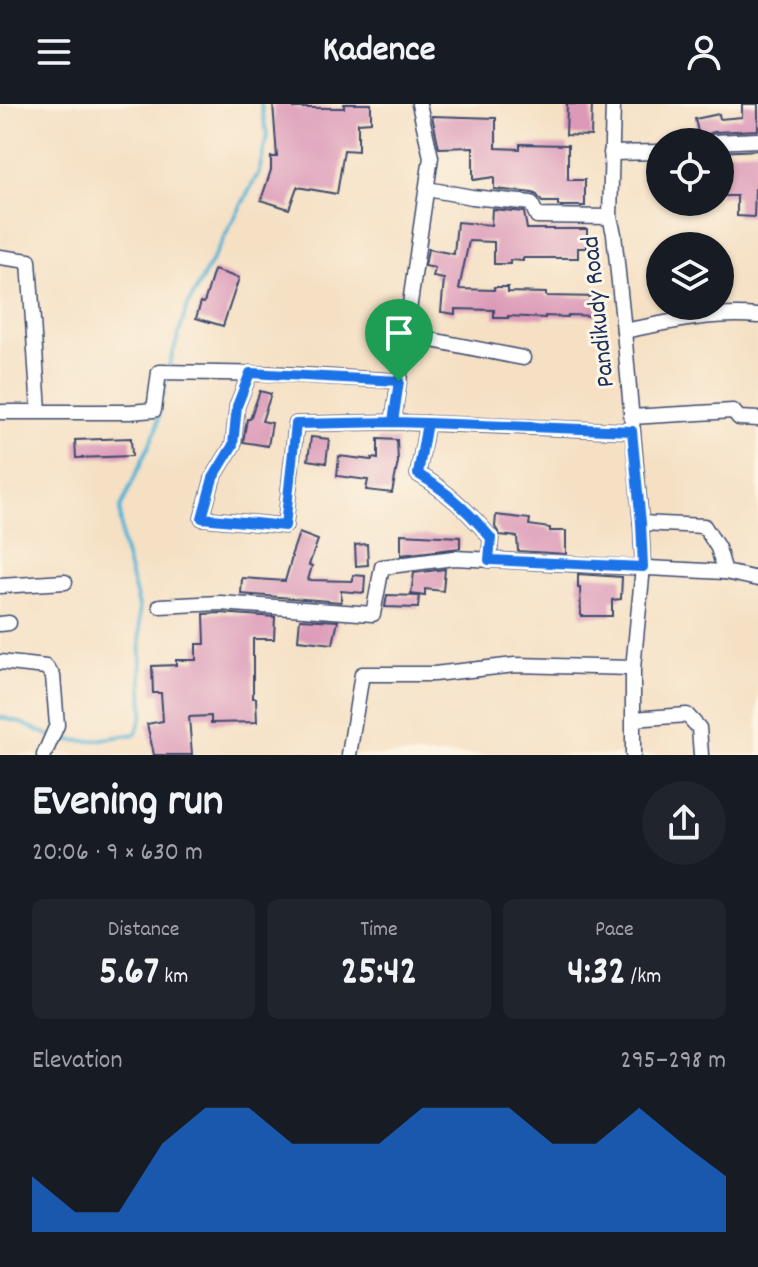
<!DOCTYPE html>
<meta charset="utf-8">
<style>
body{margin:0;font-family:Dekko,sans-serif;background:#20242c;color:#f1f3f6;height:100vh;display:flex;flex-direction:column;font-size:30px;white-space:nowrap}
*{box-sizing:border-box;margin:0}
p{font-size:26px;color:#9ea1a6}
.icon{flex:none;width:44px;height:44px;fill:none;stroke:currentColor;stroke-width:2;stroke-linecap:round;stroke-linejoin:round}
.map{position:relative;height:651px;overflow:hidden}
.sheet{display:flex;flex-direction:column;background:#171b24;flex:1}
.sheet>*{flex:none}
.buttons{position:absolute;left:646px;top:24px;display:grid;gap:16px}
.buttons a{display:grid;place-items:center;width:88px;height:88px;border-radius:50%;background:#171b24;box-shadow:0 2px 6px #0004;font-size:40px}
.pin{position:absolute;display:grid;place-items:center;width:68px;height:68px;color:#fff;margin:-82px -34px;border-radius:50% 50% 50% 0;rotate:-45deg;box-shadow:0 0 8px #0007}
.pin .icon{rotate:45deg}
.round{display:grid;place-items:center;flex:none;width:84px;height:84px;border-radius:42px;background:#20242c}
.summary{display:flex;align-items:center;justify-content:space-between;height:136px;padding:0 32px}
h1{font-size:44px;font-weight:800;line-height:60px}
.metrics{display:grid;grid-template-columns:repeat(3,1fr);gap:12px;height:136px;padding:8px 32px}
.metrics div{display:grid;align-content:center;border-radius:12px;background:#20242c;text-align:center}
.metrics b{font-size:40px;font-weight:800}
.metrics small{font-size:22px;font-weight:400}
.metrics p{font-size:22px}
.chart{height:224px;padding:16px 32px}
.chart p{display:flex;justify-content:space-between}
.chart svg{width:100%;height:144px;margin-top:8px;fill:#1a73e8;opacity:.7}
header{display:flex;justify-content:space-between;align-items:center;height:104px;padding:0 32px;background:#171b24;font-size:36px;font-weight:800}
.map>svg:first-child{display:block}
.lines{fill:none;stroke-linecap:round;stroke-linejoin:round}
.stream{stroke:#55b2d4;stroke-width:4}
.building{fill:#dc99b8}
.street-casing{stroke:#3c4a6d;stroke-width:17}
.street{stroke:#fff;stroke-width:14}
.route-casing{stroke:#fff;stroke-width:16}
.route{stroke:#1a73e8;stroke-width:10}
.labels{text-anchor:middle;stroke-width:6;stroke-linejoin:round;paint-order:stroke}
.street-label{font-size:26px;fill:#1b2f5e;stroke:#fcf5e5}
</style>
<header><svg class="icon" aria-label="menu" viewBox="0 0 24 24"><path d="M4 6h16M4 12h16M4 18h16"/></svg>Kadence<svg class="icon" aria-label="person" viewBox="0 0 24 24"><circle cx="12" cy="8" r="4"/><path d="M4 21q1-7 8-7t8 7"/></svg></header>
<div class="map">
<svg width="758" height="651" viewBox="0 0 758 651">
<rect width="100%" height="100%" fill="#fcf5e5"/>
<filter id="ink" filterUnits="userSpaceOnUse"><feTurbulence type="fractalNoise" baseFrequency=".0125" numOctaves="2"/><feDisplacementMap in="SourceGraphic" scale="16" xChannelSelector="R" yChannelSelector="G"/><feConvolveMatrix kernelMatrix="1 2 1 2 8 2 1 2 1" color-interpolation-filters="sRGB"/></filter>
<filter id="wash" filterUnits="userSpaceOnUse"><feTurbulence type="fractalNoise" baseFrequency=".006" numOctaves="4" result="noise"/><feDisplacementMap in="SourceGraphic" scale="32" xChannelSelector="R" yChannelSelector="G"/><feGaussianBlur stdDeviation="1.8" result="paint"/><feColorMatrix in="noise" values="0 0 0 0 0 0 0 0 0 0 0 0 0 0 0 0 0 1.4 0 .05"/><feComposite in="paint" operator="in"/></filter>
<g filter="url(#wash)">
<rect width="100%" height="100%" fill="#f5e0c4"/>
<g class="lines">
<g class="stream">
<polyline points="168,265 187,203 259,68 267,31 261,0"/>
<polyline points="163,292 166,274"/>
<polyline points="0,613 19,618 60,636 90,637 136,630 143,609 139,502 122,438 120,405 157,324 159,309"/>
</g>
</g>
<g id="blocks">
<g class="building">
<polygon points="273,0 293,0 294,4 344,4 344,0 371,0 371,18 358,19 358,47 344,46 337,90 297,83 289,105 261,96 271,66 271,53 277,53"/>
<polygon points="567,0 592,0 591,32 566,31"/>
<polygon points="742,0 758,0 758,26 714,28 699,33 695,15 719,10 720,15 742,13"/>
<polygon points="432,12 496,14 496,44 520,45 520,40 568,41 568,76 585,76 585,102 558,102 558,98 542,98 537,91 533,89 494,85 494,73 473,76 473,43 439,44"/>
<polygon points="758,46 758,85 755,85 754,113 737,112 737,92 720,92 720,48"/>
<polygon points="492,105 524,108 527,125 587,125 587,144 578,144 578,154 523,154 523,157 510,156 510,160 494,160 494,138 469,137 459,185 494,186 494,183 508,183 508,188 546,189 546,192 599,193 598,212 568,211 567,213 545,212 545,214 508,212 508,214 494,214 494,206 455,205 455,210 441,208 444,175 433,173 435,164 425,162 428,145 454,150 457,118 491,121"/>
<polygon points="214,166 239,174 223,222 196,214 201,198 204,199"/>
<polygon points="260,287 271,290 262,317 272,319 268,342 243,338 247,315 250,315"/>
<polygon points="311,333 329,335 326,359 308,356"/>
<polygon points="131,334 132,352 76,354 75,336"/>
<polygon points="378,335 397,336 398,358 392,389 366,386 368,376 337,372 339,352 372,356 372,354 378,355"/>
<polygon points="496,411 530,415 529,421 550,424 550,427 566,427 566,450 518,447 517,433 500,431 495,423"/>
<polygon points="299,429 318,436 309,461 312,462 308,476 353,477 353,471 365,472 364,489 341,487 341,498 241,490 242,474 285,477 292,453 291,452"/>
<polygon points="401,430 460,433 460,444 401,451"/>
<polygon points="367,440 368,461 356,462 355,441"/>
<polygon points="445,465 443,487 425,485 425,492 411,490 414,469"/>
<polygon points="578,470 622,473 621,495 612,496 612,512 581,512 580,484 578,484"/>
<polygon points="387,491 419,492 418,504 385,503"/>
<polygon points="220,509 275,513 274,535 253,535 253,594 256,594 257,618 211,619 211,612 189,613 192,651 154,651 147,620 163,617 161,589 153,589 152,562 176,561 176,556 196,556 196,540 205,540 204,510"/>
<polygon points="300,515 338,517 333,540 298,536"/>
</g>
</g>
</g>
<g filter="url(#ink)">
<use href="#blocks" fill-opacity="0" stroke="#3c4a6d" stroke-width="2"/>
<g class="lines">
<defs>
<g id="street">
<polyline points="613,0 610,113 614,130 624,227 641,419 643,463 633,564 633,651"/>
<polyline points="714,38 758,36"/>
<polyline points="611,49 660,48"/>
<polyline points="427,85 472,93 531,99 537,112 610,113"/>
<polyline points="0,153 29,157 39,307"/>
<path d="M624 227C669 218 712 208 758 212"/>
<polyline points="406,231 523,254"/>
<polyline points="250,269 237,302 233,341 213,374 202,414 285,422 296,320 393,318 632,327"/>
<polyline points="0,308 130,308 154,306 159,268 281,270 399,277"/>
<polyline points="631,313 733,307 739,314 758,315"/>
<polyline points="393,318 431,53 419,0"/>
<path d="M427 319 418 370C446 386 470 409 491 434L489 456"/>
<polyline points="641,419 704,422 718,444 725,468 758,475"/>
<polyline points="0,482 65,478"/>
<polyline points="160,502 220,499 373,510 382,463 454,454 725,468"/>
<polyline points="0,520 9,519"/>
<polyline points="0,558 46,563 53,572 57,621 44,651"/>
<polyline points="633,615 687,611 699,624 701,651"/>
<polyline points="349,651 362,570 434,570 515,561 633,564"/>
</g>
</defs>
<use href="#street" class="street-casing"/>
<use href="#street" class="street"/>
</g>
</g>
<g class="lines" filter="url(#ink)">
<defs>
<path id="route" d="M399 277 250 269 237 302 233 341 213 374 202 414 285 422 296 320 393 318 427 319 418 370C446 386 470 409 491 434L489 456 643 463 641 419 632 327 427 319 393 318 399 277"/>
</defs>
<use href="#route" class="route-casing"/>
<use href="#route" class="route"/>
</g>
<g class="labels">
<g class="street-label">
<text transform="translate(596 208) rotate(-96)" y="9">Pandikudy Road</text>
</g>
</g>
</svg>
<div class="buttons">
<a><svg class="icon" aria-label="locate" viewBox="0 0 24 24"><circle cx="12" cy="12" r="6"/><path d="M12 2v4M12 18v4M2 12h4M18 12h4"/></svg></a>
<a><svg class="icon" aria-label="layers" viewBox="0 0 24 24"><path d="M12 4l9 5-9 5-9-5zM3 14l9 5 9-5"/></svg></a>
</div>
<div class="pin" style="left:399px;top:277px;background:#1e9e55"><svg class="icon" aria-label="arrive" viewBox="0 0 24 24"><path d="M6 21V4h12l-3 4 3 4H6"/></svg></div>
</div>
<section class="sheet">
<div class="summary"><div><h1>Evening run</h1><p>20:06 · 9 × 630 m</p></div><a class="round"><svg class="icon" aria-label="share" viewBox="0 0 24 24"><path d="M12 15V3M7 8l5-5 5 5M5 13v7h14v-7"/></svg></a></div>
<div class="metrics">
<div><p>Distance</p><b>5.67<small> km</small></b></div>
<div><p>Time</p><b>25:42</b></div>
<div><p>Pace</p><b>4:32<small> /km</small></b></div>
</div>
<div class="chart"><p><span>Elevation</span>295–298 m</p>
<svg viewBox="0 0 160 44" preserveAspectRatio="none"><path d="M0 44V27L10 38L20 38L30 17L40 6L50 6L60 17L70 17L80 17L90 6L100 6L110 6L120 17L130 17L140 6L150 17L160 27V44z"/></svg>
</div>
</section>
